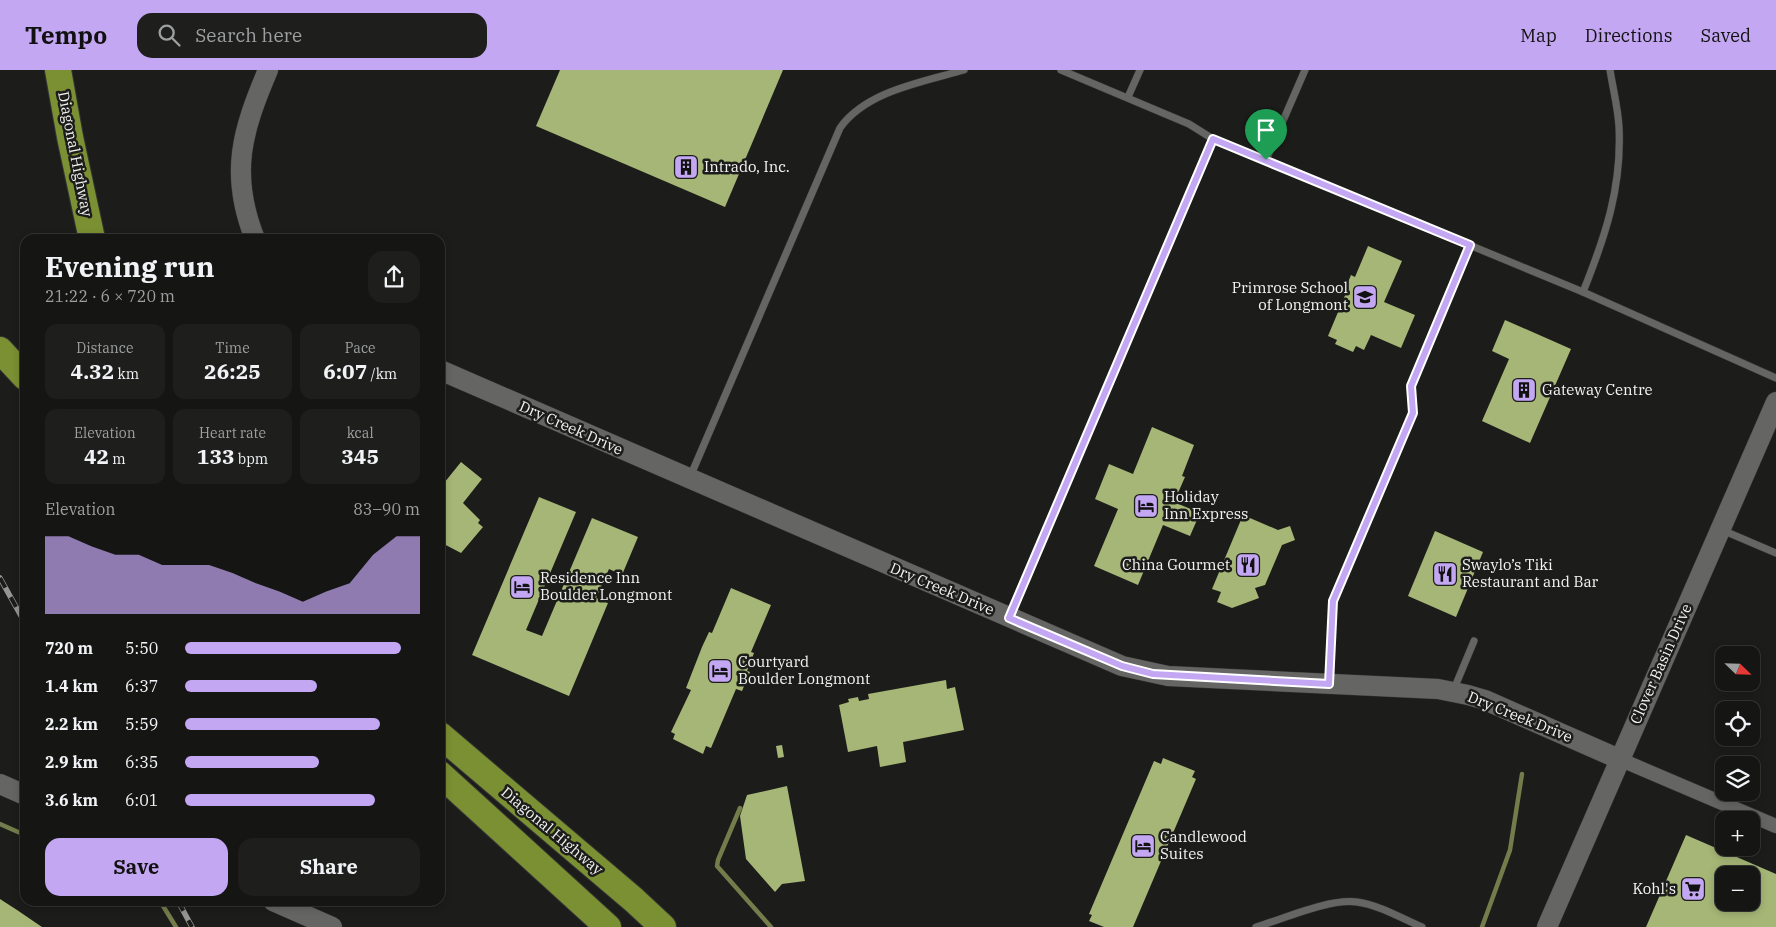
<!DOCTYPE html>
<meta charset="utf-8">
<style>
body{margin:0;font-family:"IBM Plex Serif",serif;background:#1e1e1d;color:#f1f3f6;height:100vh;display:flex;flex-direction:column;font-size:19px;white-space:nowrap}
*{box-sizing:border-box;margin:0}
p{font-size:16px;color:#9d9fa0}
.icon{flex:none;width:28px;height:28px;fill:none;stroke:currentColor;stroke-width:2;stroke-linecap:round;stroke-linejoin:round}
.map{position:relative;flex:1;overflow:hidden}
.details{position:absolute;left:20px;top:164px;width:425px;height:672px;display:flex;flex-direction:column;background:#151514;border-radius:15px;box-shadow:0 2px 8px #0003,0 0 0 1px #343434}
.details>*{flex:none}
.needle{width:32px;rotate:113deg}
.controls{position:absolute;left:1715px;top:576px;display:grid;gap:10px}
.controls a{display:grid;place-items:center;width:45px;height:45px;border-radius:10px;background:#151514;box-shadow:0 2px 8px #0003,0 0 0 1px #343434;font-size:25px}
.pin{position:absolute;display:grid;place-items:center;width:42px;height:42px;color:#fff;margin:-51px -21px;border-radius:50% 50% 50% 0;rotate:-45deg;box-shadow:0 0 5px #0007}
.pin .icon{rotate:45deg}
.round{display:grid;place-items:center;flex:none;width:52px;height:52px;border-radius:15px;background:#1e1e1d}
.summary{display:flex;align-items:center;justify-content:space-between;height:85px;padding:0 25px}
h1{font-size:28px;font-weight:700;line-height:38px}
.metrics{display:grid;grid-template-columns:repeat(3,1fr);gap:8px;height:85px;padding:5px 25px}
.metrics div{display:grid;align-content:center;border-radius:12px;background:#1e1e1d;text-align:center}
.metrics b{font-size:21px;font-weight:700}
.metrics small{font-size:14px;font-weight:400}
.metrics p{font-size:14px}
.chart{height:140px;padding:10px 25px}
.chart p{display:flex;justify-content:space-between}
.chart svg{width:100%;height:90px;margin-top:5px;fill:#c3a7f2;opacity:.7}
.primary-button{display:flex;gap:10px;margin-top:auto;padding:10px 25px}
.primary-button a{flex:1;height:58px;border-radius:15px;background:#c3a7f2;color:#111;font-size:20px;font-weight:700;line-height:58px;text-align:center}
.primary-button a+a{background:#1e1e1d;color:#f1f3f6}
ul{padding:0 25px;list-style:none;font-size:16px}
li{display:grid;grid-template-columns:80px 60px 1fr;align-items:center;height:38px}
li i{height:12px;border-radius:6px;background:#c3a7f2}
header{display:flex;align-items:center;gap:30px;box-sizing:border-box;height:70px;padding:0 25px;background:#c3a7f2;color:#111}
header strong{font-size:24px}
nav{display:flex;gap:28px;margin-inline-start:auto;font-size:18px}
.search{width:350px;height:45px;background:#1e1e1d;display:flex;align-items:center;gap:12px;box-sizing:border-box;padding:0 18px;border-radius:15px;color:#9d9fa0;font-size:19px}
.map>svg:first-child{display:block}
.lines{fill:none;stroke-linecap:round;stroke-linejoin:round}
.stream{stroke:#737c4b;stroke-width:4.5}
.building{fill:#a5b676;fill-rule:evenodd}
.lane-casing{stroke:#353634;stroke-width:8}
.street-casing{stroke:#353634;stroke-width:15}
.secondary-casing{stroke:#353634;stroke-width:21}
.highway-casing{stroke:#353634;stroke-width:28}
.lane{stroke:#656663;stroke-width:7}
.street{stroke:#656663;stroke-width:14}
.secondary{stroke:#656663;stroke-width:20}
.highway{stroke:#7b9032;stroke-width:26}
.rail-casing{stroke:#959593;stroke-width:5.5}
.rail{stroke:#1c1c1a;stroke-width:4;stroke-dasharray:11;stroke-linecap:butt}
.route-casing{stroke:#fff;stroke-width:10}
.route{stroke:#c3a7f2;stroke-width:6}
.labels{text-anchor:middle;stroke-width:5;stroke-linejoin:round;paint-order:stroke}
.street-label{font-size:15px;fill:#f3f3f2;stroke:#1c1c1a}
.poi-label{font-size:15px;fill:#f3f3f2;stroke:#1c1c1a;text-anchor:start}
</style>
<header>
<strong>Tempo</strong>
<div class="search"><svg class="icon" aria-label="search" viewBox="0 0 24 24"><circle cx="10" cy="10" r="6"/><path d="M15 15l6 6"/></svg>Search here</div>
<nav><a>Map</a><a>Directions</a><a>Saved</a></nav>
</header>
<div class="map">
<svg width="1776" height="857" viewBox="0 0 1776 857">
<rect width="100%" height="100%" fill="#1c1c1a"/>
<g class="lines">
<g class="stream">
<polyline points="740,738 718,790 717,796 771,857"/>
<polyline points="0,754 25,765"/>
<polyline points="160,831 176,857"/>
<polyline points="1482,857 1510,780 1522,704"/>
</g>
</g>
<g class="building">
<polygon points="560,0 783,0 725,137 536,56"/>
<polygon points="1368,176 1402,191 1384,232 1415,245 1401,278 1371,265 1364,280 1356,276 1353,282 1335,274 1337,270 1328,266 1346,223 1344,222 1351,205 1355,207"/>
<polygon points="1505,250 1571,279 1530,373 1482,351 1509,289 1492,281"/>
<polygon points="1152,357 1194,375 1182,406 1185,407 1174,432 1200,443 1190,466 1163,455 1138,515 1094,496 1118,439 1095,429 1109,394 1133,404"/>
<polygon points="461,392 482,409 463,433 480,450 478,453 483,457 461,483 440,472 440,418"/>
<polygon points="539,427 576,442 526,560 542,566 592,448 638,467 622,505 609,499 596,528 608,533 569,626 472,585"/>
<polygon points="1243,445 1278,460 1290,456 1295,470 1282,475 1265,515 1255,518 1259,528 1232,538 1217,532 1221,522 1212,519"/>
<polygon points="1435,461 1483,482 1456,547 1408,526"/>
<polygon points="731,518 771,535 751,582 754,583 747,601 750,602 742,621 736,619 711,678 706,676 703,684 673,669 675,664 671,662 691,620 686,618 702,577 709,562 712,563"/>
<polygon points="946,610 947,619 955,617 964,660 903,672 906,692 880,697 877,676 848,682 839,635 849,632 848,629 858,627 859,631 869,629 868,624"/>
<polygon points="782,675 784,687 778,688 776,676"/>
<polygon points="1163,688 1195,701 1192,707 1196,709 1133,857 1104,857 1089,851 1092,845 1089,844 1154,691 1161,694"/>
<polygon points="787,716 805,811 782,814 775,822 746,789 740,746 747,725"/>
<path d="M1686 765 1776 804V857H1646ZM1724 805H1751V832H1724Z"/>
<polygon points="0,829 17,840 42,857 0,857"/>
</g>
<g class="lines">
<defs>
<g id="lane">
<polyline points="1061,0 1189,54 1213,69 1583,222 1776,308"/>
<polyline points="1128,27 1140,0"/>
<polyline points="1266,90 1305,0"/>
<path d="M1583 222C1605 167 1622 118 1619 57 1618 38 1613 19 1610 0"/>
<path d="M690 407 840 58C866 21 923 12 964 0"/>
<polyline points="1722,460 1776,483"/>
<polyline points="1009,547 1213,69"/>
<polyline points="1329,611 1333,531 1413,343 1411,316 1470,175"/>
<polyline points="1454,619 1474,571"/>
<path d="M1256 857C1283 849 1330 828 1357 832 1379 835 1401 848 1422 857"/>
</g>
<polyline id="street" points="1619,689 1776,756"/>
<g id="secondary">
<path d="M255 169C229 104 242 61 268 0"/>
<polyline points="440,300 1122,596 1168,606 1438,619 1468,625 1485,630 1619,689"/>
<polyline points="0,714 25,725"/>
<polyline points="273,831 332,857"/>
<polyline points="1547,857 1776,332"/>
</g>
<g id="highway">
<polyline points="58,0 70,67 92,169"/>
<polyline points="0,280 25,307"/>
<polyline points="440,665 634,830 663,857"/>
<polyline points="440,704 608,857"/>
</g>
</defs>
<use href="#lane" class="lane-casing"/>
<use href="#street" class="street-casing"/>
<use href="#secondary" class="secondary-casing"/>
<use href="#highway" class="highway-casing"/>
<use href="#lane" class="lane"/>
<use href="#street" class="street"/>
<use href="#secondary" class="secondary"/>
<use href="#highway" class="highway"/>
<defs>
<g id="rail">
<polyline points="0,508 25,553"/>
<polyline points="178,831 192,857"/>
</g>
</defs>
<use href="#rail" class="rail-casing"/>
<use href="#rail" class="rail"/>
</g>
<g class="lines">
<defs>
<polygon id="route" points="1213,69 1470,175 1411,316 1413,343 1333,531 1329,614 1153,604 1122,596 1009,548"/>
</defs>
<use href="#route" class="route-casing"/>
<use href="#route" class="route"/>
</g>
<defs>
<symbol id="building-square" viewBox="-11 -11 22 22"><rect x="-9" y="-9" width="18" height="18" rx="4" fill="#c3a7f2" stroke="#1c1c1a"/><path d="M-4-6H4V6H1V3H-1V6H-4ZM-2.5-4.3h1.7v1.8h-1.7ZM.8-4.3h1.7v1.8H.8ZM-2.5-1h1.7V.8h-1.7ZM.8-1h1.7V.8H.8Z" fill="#111"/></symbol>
<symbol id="school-square" viewBox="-11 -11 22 22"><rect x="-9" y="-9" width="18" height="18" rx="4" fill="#c3a7f2" stroke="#1c1c1a"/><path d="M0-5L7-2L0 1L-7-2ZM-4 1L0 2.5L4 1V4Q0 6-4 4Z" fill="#111"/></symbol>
<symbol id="hotel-square" viewBox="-11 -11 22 22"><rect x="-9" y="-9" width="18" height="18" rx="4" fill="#c3a7f2" stroke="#1c1c1a"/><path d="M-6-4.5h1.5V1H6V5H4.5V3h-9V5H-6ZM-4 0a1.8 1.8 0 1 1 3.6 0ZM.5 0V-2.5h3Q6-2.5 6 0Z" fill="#111"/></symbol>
<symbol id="restaurant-square" viewBox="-11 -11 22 22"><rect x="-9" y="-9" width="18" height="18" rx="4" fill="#c3a7f2" stroke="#1c1c1a"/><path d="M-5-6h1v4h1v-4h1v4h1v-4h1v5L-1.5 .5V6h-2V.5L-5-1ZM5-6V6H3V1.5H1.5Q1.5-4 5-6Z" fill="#111"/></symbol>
<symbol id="supermarket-square" viewBox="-11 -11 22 22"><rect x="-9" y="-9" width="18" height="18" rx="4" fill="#c3a7f2" stroke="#1c1c1a"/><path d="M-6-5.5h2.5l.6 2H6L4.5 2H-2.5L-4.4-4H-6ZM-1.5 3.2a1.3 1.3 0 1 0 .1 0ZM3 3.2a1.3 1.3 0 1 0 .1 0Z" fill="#111"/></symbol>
</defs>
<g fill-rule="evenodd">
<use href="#building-square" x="672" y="83" width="28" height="28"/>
<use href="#school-square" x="1351" y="213" width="28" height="28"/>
<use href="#building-square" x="1510" y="306" width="28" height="28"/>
<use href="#hotel-square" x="1132" y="422" width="28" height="28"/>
<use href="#restaurant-square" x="1234" y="481" width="28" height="28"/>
<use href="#restaurant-square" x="1431" y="490" width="28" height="28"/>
<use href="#hotel-square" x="508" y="503" width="28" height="28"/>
<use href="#hotel-square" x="706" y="587" width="28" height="28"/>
<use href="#hotel-square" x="1129" y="762" width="28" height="28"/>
<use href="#supermarket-square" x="1679" y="805" width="28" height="28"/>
</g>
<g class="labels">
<g class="street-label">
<text transform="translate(75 84) rotate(79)" y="5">Diagonal Highway</text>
<text transform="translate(571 358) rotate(24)" y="5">Dry Creek Drive</text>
<text transform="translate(942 519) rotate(23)" y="5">Dry Creek Drive</text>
<text transform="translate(1661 594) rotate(-66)" y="5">Clover Basin Drive</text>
<text transform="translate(1520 647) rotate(22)" y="5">Dry Creek Drive</text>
<text transform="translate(552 761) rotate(40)" y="5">Diagonal Highway</text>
</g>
<g class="poi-label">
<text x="704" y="102">Intrado, Inc.</text>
<text x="1348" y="223" text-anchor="end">Primrose School<tspan x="1348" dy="17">of Longmont</tspan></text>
<text x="1542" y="325">Gateway Centre</text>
<text x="1164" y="432">Holiday<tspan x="1164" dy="17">Inn Express</tspan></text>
<text x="1230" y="500" text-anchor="end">China Gourmet</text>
<text x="1462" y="500">Swaylo’s Tiki<tspan x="1462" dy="17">Restaurant and Bar</tspan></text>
<text x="540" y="513">Residence Inn<tspan x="540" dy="17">Boulder Longmont</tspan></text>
<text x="738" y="597">Courtyard<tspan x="738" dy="17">Boulder Longmont</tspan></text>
<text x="1160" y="772">Candlewood<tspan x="1160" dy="17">Suites</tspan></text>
<text x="1676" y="824" text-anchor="end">Kohl's</text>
</g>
</g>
</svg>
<div class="controls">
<a><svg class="needle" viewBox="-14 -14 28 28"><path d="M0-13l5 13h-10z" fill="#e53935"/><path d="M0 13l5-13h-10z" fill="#9d9fa0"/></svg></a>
<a><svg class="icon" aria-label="locate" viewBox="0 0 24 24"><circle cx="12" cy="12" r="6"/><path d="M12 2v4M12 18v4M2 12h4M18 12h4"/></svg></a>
<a><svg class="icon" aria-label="layers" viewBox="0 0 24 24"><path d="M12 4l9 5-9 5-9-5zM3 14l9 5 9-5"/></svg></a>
<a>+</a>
<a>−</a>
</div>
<div class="pin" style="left:1266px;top:90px;background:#1e9e55"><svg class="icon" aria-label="arrive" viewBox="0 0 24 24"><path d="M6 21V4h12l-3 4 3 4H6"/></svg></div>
<section class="details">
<div class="summary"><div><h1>Evening run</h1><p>21:22 · 6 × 720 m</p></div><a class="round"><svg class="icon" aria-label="share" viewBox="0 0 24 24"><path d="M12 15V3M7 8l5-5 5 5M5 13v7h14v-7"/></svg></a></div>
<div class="metrics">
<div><p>Distance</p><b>4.32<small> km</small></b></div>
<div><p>Time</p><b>26:25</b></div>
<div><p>Pace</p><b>6:07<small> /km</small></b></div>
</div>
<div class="metrics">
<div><p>Elevation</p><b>42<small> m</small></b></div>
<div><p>Heart rate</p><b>133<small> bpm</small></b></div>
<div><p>kcal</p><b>345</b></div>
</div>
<div class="chart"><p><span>Elevation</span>83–90 m</p>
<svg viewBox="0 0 160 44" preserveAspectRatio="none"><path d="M0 44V6L10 6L20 11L30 15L40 15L50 20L60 20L70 20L80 24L90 29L100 33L110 38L120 33L130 29L140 15L150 6L160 6V44z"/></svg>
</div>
<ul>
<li><b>720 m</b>5:50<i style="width:92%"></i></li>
<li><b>1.4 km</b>6:37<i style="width:56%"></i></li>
<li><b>2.2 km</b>5:59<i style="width:83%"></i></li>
<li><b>2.9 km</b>6:35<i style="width:57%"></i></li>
<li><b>3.6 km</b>6:01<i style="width:81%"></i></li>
</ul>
<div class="primary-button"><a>Save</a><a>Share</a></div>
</section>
</div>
